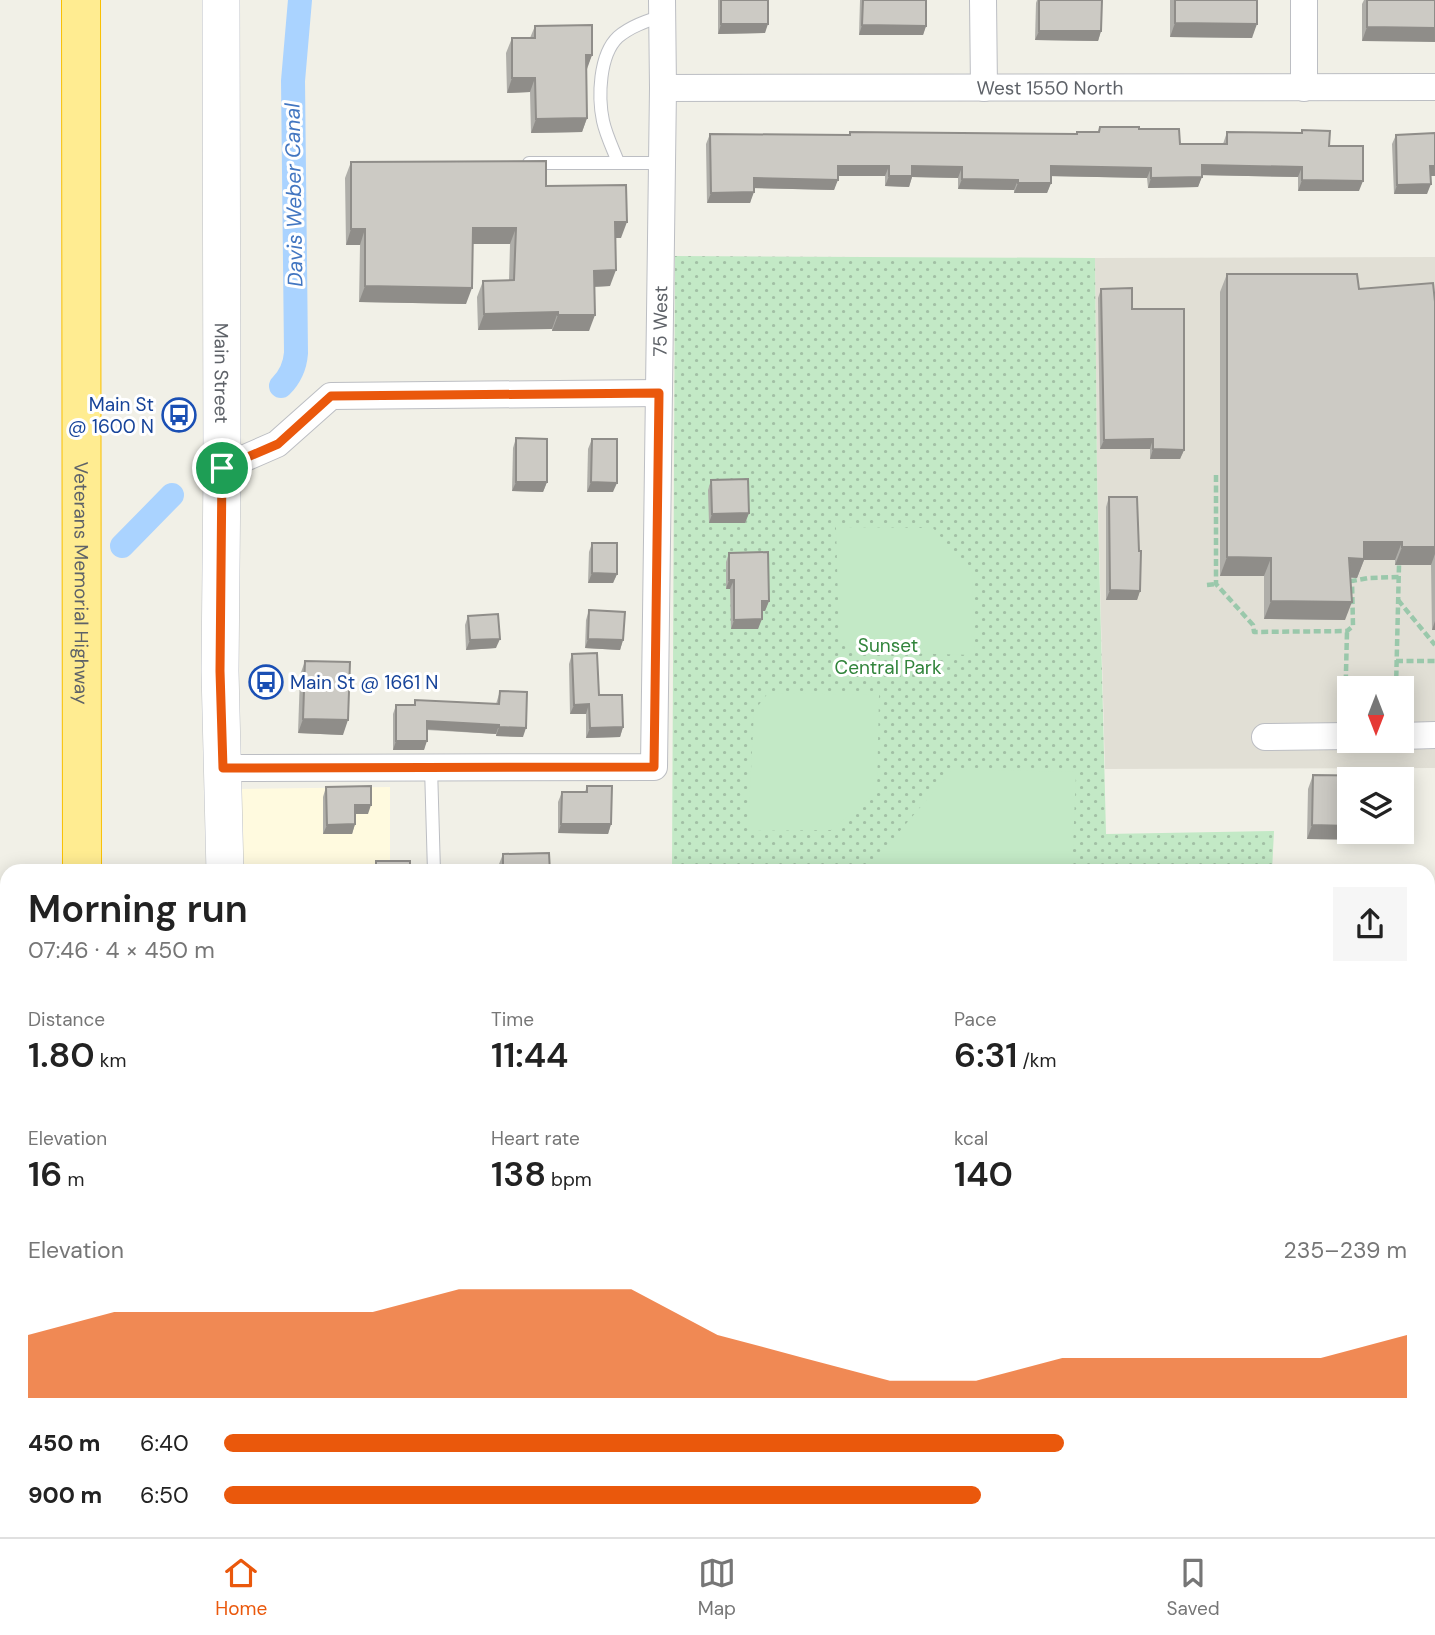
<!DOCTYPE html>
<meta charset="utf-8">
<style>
body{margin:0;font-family:"DM Sans",sans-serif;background:#f6f6f6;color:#222;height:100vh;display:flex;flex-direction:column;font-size:26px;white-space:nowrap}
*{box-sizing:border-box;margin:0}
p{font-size:23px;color:#767676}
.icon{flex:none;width:38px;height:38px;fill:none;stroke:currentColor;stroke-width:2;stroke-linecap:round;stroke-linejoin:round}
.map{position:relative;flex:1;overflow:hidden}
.panel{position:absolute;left:0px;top:864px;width:1435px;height:674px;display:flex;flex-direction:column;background:#fff;border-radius:21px 21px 0 0;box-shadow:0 4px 18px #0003}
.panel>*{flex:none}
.needle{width:46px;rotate:180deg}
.tools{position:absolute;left:1337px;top:676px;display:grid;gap:14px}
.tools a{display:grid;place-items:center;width:77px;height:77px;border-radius:0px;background:#fff;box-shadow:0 4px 18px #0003;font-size:35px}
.pin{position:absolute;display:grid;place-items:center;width:60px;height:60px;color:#fff;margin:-30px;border:4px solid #fff;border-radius:50%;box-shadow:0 2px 7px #0007}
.round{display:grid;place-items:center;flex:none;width:74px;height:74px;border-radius:0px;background:#f6f6f6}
.head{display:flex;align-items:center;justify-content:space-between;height:119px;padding:0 28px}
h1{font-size:38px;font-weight:600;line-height:52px}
.metrics{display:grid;grid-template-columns:repeat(3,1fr);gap:10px;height:119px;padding:7px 28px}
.metrics div{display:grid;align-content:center}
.metrics b{font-size:35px;font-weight:600}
.metrics small{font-size:19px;font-weight:400}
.metrics p{font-size:19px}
.chart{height:196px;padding:14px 28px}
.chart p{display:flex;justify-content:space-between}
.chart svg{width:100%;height:126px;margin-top:7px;fill:#ea580c;opacity:.7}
ul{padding:0 28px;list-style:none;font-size:23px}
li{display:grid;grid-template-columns:112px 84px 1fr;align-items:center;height:52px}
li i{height:18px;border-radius:9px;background:#ea580c}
.menu{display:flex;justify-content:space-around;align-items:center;height:98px;border-top:2px solid #e0e0e0;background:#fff;font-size:19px;color:#767676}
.menu a{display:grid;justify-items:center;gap:4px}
.menu .selected{color:#ea580c}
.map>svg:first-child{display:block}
.commercial{fill:#fffadf}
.education{fill:#e1dfd5;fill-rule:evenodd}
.green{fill:url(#green-dots)}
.pitch{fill:#c3e9c6}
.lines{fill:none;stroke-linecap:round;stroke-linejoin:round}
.canal{stroke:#aad3ff;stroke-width:24}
.service-casing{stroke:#bcbec3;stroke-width:14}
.minor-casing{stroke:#bcbec3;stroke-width:28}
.secondary-casing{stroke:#bcbfc5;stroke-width:38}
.primary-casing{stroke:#f8d85a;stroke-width:40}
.motorway-casing{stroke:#f9bf00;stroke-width:40}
.path{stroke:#9ac8ab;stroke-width:4.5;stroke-dasharray:7 3.5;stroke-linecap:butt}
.service{stroke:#fff;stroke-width:12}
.minor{stroke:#fff;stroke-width:26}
.secondary{stroke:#fff;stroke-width:37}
.primary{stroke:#fff8af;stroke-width:38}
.motorway{stroke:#ffec91;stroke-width:38}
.wall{fill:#afaea9}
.shaded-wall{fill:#8f8d89}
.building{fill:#cccac4;stroke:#8f8d89;stroke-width:2}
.route-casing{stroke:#fff;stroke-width:14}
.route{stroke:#ea580c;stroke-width:9}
.labels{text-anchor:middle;stroke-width:6;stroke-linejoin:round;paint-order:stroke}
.street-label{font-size:19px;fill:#5e6268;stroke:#fff}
.transit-label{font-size:19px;fill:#164399;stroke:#fff;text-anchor:end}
.park-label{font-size:19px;fill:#31843b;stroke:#fff}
.water-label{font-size:21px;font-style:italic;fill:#4276c1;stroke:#fff}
</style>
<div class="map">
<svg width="1435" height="1537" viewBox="0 0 1435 1537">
<defs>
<pattern id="green-dots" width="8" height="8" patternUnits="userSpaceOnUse" patternTransform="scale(1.75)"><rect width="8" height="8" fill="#c3e9c6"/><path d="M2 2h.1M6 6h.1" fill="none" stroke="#a2c0a5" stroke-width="1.8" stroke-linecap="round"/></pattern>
</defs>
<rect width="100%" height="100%" fill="#f1f0e7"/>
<g class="commercial">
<polygon points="390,787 390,871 235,872 235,789"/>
<rect x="242" y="1531" width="139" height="6"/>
</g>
<path class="education" d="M1435 257V768L1105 769 1097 473 1095 258ZM1349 688H1402V740H1349Z"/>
<polygon class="green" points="675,256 1095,258 1097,473 1106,834 1274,831 1272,871 672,872"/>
<g class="pitch">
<polygon points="836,527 933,528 972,573 975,655 854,652 839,634"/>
<polygon points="768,693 879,695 877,792 831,830 748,831 754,711"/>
<polygon points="953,769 1076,772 1072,871 874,871 875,860"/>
</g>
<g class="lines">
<g class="canal">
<path d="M281 386C291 376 295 366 296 353L293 81 300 0"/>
<polyline points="122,546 172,495"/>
</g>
<defs>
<g id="service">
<path d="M618 162C613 149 606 135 603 121 598 97 599 55 618 37 631 26 647 21 662 16"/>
<polyline points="529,163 662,163"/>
<polyline points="431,767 434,872"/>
<polyline points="310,1531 310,1537"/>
<polyline points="486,1537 486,1531"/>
</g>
<g id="minor">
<polyline points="983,0 984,88"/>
<path id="s1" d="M663 88 1435 87"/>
<polyline points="1304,88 1304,0"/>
<polyline points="222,468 277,444 331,396 659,393"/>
<polyline points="1402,736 1435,735"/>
<polyline points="1265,737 1349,736"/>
<path id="s2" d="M223 768 654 767 663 88 662 0"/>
<polyline points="663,1531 663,1537"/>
<polyline points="1380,1531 1380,1537"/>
</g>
<g id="secondary">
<path id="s3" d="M221 0 222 468 220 671 225 872"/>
<polyline points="226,1531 226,1537"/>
</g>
<polyline id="primary" points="1428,1504 1435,1504"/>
<g id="motorway">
<path id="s4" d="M81 0 82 872"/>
<polyline points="83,1531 83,1537"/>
</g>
</defs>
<use href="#service" class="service-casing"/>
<use href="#minor" class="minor-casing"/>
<use href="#secondary" class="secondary-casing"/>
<use href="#primary" class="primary-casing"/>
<use href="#motorway" class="motorway-casing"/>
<g class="path">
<polyline points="1216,475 1216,584 1253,625 1254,632 1347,631 1353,626 1352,581 1368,578 1399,577"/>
<polyline points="1207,585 1216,584"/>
<polyline points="1398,600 1435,645"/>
<polyline points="1396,661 1435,661"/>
<polyline points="1396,688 1399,565"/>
<polyline points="1345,713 1347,631"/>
</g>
<use href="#service" class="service"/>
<use href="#minor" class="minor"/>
<use href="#secondary" class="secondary"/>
<use href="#primary" class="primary"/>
<use href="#motorway" class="motorway"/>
</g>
<g class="wall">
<polygon points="718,0 768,0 765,33 718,34"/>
<polygon points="860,0 926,0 926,26 923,35 859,35"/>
<polygon points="1037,0 1102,0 1101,31 1098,41 1035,40 1036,3"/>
<polygon points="1170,0 1257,0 1252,38 1170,37"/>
<polygon points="1364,0 1435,0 1362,41 1362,4"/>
<polygon points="535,26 592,55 586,69 587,118 582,132 531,133 530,92 507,93 506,53 512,38 530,38"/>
<polygon points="1100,127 1139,129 1180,144 1223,144 1227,132 1301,133 1302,130 1329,146 1359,191 1298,191 1298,177 1202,175 1198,187 1148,188 1147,178 1051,176 1051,183 1047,193 1014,193 1014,190 958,189 958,178 912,177 909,187 885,186 885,176 838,176 834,190 754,188 750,203 707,203 706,144 710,134 849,135 850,132 1076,134 1098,132"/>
<polygon points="1435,133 1435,176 1430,176 1427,194 1394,194 1392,144 1396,135"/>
<polygon points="351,162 546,186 621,238 615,238 610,286 594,287 589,331 552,331 552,329 478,330 477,297 483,281 509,280 510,244 472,244 466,304 359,302 360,245 346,245 345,178"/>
<polygon points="1227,274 1359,289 1435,302 1435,630 1432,630 1431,565 1395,565 1395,560 1364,560 1357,578 1350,577 1345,620 1264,619 1264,576 1220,576 1220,292"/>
<polygon points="1101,289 1132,309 1184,450 1180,459 1150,459 1150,449 1100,449 1098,298"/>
<polygon points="516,438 547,482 543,492 512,491 513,448"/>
<polygon points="592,439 613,492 587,492 588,449"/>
<polygon points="711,480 749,513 745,523 709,523 708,490"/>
<polygon points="1109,497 1140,591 1137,600 1106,600 1106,507"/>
<polygon points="592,543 617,574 613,583 588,583 589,552"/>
<polygon points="729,553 769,601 765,611 762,611 758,629 731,629 730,589 726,589 726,562"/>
<polygon points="589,610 623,640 620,650 585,648 586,620"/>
<polygon points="468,616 496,648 466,650 465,625"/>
<polygon points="572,654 599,695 623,727 620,737 586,738 586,714 570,714 569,664"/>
<polygon points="305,661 343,735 298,733 300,675"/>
<polygon points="500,691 523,737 496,736 496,734 427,730 424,750 393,750 393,714 396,705 414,705 415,700 496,704"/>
<polygon points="1313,775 1349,831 1383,831 1380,840 1307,839 1308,789"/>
<polygon points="587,786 611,824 608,834 558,833 558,802 562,792 585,792"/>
<polygon points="326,787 368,814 355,814 355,824 352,834 323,834 323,797"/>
<polygon points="503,854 550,872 499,872 499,864"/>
</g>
<g class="shaded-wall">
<polygon points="1175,23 1257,24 1252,38 1170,37"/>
<polygon points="721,24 768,24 765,33 718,34"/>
<polygon points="862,25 926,26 923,35 859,35"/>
<polygon points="1367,27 1435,28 1435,42 1362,41"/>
<polygon points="1039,31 1101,31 1098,41 1035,40"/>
<polygon points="586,55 592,55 587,69 581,69"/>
<polygon points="512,78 535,78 530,92 507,93"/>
<polygon points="587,118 582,132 531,133 536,119"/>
<polygon points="1202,165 1302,167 1298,177 1198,175"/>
<polygon points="838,166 889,166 885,176 834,176"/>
<polygon points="912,166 962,167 958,178 912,177 909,187 885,186 889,176"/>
<polygon points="1051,166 1151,168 1147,178 1047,176"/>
<polygon points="1430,166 1435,166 1435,176 1427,176"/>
<polygon points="1202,177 1198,187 1148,188 1151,178"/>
<polygon points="754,178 838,180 834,190 750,188"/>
<polygon points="962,179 1018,180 1014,190 958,189"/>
<polygon points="1302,180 1363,181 1359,191 1298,191"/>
<polygon points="1018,183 1051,183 1047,193 1014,193"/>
<polygon points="1431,184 1427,194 1394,194 1397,185"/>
<polygon points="754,192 750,203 707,203 711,193"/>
<polygon points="615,222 627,222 621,238 609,238"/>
<polygon points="473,228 516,228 510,244 467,244"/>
<polygon points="351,229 365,229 360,245 346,245"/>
<polygon points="616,270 610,286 588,287 594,271"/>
<polygon points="365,286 472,288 466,304 359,302"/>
<polygon points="558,312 552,329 478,330 484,314"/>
<polygon points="558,315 595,315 589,331 552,331"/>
<polygon points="1153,439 1150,449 1100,449 1104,440"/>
<polygon points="1153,449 1184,450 1180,459 1150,459"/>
<polygon points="516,482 547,482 543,492 512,491"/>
<polygon points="591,482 617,483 613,492 587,492"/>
<polygon points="749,513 745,523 709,523 712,514"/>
<polygon points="1364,542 1402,542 1395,560 1364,560 1357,578 1342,577 1349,558"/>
<polygon points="1402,547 1435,547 1435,554 1431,565 1395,565"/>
<polygon points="1227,557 1271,558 1264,576 1220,576"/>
<polygon points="592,573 617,574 613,583 588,583"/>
<polygon points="729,580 734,580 730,589 726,589"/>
<polygon points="1110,590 1140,591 1137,600 1106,600"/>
<polygon points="762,601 769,601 765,611 758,611"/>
<polygon points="1271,601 1352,602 1345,620 1264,619"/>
<polygon points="762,619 758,629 731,629 734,620"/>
<polygon points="1435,621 1435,630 1432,630"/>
<polygon points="500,639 496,648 466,650 470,640"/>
<polygon points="588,639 623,640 620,650 585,648"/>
<polygon points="589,704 586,714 570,714 574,705"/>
<polygon points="303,719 348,720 343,735 298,733"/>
<polygon points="427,721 499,725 496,734 424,729"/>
<polygon points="499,727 526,728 523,737 496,736"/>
<polygon points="623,727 620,737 586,738 590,728"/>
<polygon points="396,741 427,741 424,750 393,750"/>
<polygon points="355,805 371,805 368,814 351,814"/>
<polygon points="355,824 352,834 323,834 327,825"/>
<polygon points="561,824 611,824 608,834 558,833"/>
<polygon points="1312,825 1349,826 1349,831 1383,831 1380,840 1307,839"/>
</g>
<g class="building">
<rect x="721" y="0" width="47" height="24"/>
<polygon points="863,0 926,0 926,26 862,25"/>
<polygon points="1039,0 1102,0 1101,31 1039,31"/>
<polygon points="1175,0 1257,0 1257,24 1175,23"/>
<polygon points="1367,0 1435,0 1435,28 1367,27"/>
<polygon points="592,25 592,55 586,55 587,118 536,119 535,78 512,78 512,38 535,38 535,26"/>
<polygon points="1100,127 1139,127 1139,129 1179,129 1180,144 1227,144 1227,132 1302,133 1302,130 1330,131 1329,146 1363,146 1363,181 1302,180 1302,167 1202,165 1202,177 1151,178 1151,168 1051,166 1051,183 1018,183 1018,180 962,179 962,167 912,166 912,176 889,176 889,166 838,166 838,180 754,178 754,192 711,193 710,134 850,135 850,132 1077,134 1077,132 1099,132"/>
<polygon points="1435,133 1435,166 1430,166 1431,184 1397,185 1396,135"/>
<polygon points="546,161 546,186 626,185 627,222 615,222 616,270 594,271 595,315 558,315 558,312 484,314 483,281 514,280 516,228 473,228 472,288 365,286 365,229 351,229 351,162"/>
<polygon points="1227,274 1357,274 1359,289 1433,283 1435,302 1435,547 1402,547 1402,542 1364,542 1364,559 1349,558 1352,602 1271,601 1271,558 1227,557"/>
<polygon points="1132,288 1132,309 1184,309 1184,450 1153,449 1153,439 1104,440 1101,289"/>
<polygon points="516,438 547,439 547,482 516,482"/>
<polygon points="592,439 617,439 617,483 591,482"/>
<polygon points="748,479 749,513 712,514 711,480"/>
<polygon points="1109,497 1137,497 1139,551 1141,551 1140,591 1110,590"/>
<polygon points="592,543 617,543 617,574 592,573"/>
<polygon points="768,552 769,601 762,601 762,619 734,620 734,580 729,580 729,553"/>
<polygon points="589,610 625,612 623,640 588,639"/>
<polygon points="498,614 500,639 470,640 468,616"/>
<polygon points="597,653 599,695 622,695 623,727 590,728 589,704 574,705 572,654"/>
<polygon points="305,661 350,662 348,720 303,719"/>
<polygon points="500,691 527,692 526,728 499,727 499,725 427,721 427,741 396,741 396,705 415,705 415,700 499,704"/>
<polygon points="1313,775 1386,776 1386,779 1349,779 1349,826 1312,825"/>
<polygon points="371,786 371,805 355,805 355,824 327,825 326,787"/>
<polygon points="587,786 612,786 611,824 561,824 562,792 587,792"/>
<polygon points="549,853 550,872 503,872 503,854"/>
<polygon points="376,861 410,861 410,872 313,872 313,868 376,869"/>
<rect x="1290" y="868" width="26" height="4"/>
<rect x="1196" y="1531" width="35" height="6"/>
</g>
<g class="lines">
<defs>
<polygon id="route" points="659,393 654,767 223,768 220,671 222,468 278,444 331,396"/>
</defs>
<use href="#route" class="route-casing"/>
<use href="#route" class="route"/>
</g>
<defs>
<symbol id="bus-ring" viewBox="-11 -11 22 22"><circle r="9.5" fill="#fff" stroke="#1a4fb4" stroke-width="1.5"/><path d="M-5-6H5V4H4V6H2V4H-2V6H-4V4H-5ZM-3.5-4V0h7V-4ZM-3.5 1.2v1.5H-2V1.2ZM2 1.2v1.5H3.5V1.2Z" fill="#1a4fb4"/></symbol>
</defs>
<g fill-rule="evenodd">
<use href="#bus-ring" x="160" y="396" width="38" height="38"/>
<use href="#bus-ring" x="247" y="663" width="38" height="38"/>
</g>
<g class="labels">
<g class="street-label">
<text dy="7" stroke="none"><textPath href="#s1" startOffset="387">West 1550 North</textPath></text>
<text dy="7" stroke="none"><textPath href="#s2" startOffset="877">75 West</textPath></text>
<text dy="7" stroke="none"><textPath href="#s3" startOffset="373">Main Street</textPath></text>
<text dy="7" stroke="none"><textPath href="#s4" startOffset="583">Veterans Memorial Highway</textPath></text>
</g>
<g class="transit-label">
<text x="154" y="411">Main St<tspan x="154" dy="22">@ 1600 N</tspan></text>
<text x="290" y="689" text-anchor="start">Main St @ 1661 N</text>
</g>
<g class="park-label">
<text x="888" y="652">Sunset<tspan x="888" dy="22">Central Park</tspan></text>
</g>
<g class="water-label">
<text transform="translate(294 195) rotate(-91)" y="7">Davis Weber Canal</text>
</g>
</g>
</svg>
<div class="tools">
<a><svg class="needle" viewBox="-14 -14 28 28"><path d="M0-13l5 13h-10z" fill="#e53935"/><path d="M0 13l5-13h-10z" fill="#767676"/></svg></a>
<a><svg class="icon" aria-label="layers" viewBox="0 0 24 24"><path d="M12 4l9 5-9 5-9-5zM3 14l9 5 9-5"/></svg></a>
</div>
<div class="pin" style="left:222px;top:468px;background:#1e9e55"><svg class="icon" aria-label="arrive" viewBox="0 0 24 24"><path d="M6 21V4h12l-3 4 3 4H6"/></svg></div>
<section class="panel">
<div class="head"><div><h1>Morning run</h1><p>07:46 · 4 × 450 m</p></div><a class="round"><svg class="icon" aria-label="share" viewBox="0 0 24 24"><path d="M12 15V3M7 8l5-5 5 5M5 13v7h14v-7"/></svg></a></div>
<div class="metrics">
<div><p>Distance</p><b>1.80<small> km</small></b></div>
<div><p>Time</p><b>11:44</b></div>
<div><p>Pace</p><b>6:31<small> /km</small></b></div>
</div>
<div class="metrics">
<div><p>Elevation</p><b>16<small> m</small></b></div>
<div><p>Heart rate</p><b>138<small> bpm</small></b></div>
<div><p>kcal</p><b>140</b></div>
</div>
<div class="chart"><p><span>Elevation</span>235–239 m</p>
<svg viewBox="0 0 160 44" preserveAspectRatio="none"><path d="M0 44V22L10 14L20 14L30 14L40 14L50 6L60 6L70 6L80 22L90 30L100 38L110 38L120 30L130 30L140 30L150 30L160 22V44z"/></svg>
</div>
<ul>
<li><b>450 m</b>6:40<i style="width:71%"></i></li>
<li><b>900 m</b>6:50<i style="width:64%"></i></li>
</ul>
</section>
</div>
<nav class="menu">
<a class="selected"><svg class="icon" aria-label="home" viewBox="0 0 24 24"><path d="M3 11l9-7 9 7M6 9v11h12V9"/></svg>Home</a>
<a><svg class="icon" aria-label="map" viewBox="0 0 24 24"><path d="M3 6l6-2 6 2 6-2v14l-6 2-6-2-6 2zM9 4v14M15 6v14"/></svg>Map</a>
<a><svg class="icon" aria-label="saved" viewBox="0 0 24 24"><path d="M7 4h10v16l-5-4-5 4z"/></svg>Saved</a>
</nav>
